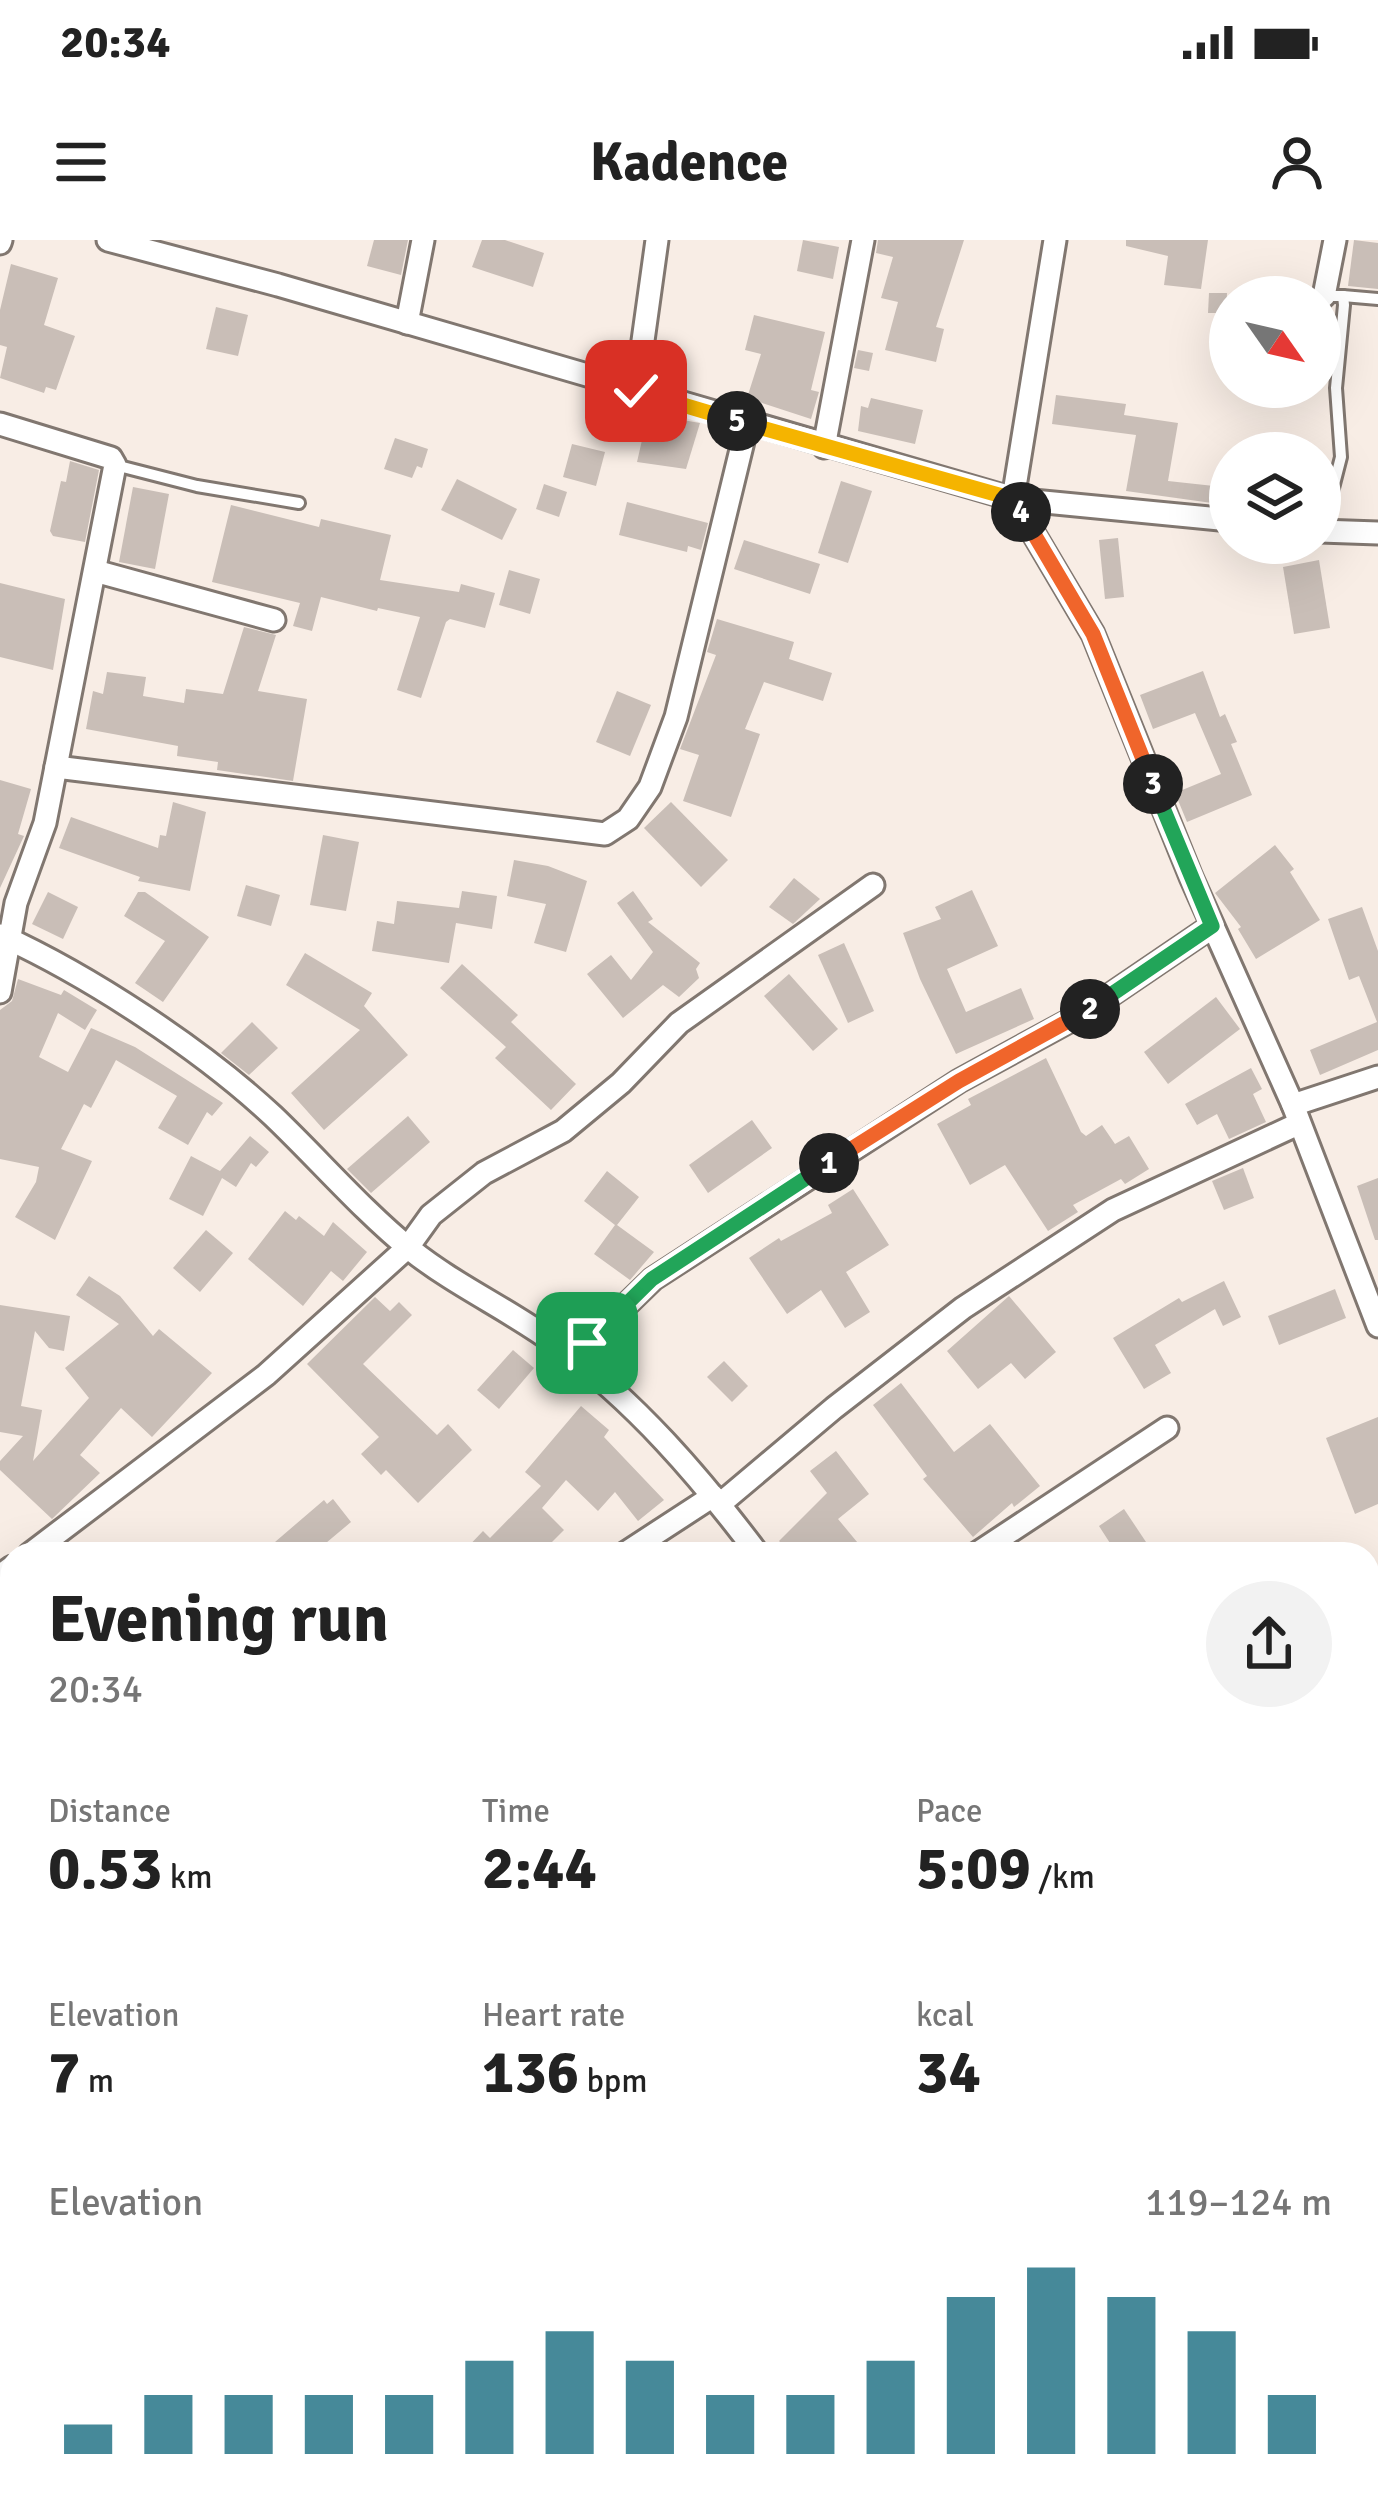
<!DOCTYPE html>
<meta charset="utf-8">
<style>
body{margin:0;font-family:Signika,sans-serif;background:#f2f2f2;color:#222;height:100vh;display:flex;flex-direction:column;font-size:45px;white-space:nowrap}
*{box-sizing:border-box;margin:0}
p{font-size:39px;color:#767676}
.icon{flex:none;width:66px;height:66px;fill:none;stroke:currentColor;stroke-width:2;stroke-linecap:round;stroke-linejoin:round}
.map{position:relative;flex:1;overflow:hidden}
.side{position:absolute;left:0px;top:1302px;width:1380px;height:975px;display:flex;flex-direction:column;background:#fff;border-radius:36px 36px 0 0;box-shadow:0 12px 48px #0002}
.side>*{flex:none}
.needle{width:78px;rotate:124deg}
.controls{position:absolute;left:1209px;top:36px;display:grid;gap:24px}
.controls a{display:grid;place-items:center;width:132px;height:132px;border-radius:50%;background:#fff;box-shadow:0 12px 48px #0002;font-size:60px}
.pin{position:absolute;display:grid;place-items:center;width:102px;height:102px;color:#fff;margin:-51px;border-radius:24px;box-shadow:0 6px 18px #0006}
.km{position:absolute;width:60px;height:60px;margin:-30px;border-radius:50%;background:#222;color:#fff;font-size:33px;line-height:60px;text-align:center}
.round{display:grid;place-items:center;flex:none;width:126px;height:126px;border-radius:63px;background:#f2f2f2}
.headline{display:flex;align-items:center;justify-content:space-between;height:204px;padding:0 48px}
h1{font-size:66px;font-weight:700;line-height:90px}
.metrics{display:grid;grid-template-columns:repeat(3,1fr);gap:18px;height:204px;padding:12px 48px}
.metrics div{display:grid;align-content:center}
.metrics b{font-size:60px;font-weight:700}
.metrics small{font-size:33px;font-weight:400}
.metrics p{font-size:33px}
.chart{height:336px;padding:24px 48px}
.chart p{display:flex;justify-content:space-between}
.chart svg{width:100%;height:216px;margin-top:12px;stroke:#468999;stroke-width:6}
.status{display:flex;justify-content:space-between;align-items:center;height:84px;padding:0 60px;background:#fff;direction:ltr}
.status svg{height:33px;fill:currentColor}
header{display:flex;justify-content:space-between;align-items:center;height:156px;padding:0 48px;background:#fff;font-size:54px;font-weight:700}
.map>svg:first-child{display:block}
.building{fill:#c9beb7}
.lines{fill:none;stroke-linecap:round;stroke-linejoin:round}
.lane-casing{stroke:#817770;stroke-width:16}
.street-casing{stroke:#817770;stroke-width:27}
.lane{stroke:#fff;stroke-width:10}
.street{stroke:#fff;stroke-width:21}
.split-1-casing{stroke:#fff;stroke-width:24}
.split-2-casing{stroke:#fff;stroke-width:24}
.split-3-casing{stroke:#fff;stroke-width:24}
.split-4-casing{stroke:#fff;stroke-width:24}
.split-5-casing{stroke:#fff;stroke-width:24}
.split-6-casing{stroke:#fff;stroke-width:24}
.split-1{stroke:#22a559;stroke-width:15}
.split-2{stroke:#f0652b;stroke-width:15}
.split-3{stroke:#22a559;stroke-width:15}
.split-4{stroke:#f0652b;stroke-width:15}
.split-5{stroke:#f5b400;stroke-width:15}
.split-6{stroke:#f5b400;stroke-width:15}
</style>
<div class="status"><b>20:34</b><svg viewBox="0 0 49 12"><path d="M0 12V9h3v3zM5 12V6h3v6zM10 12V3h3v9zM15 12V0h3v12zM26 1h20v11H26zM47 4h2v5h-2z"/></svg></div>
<header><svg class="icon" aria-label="menu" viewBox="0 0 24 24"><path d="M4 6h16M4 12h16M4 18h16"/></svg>Kadence<svg class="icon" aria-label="person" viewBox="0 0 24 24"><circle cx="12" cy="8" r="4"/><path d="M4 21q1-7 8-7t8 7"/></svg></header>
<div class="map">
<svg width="1378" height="2276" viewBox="0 0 1378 2276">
<rect width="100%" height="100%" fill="#f8ede5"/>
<g class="building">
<polygon points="374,0 408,0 401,35 367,26"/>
<polygon points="482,0 505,0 544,13 533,47 472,27"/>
<polygon points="803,0 839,7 833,39 797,31"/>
<polygon points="878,0 964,0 936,87 944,89 936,122 885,110 898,62 881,58 893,17 876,13"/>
<polygon points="1126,0 1208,0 1201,49 1164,45 1168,16 1126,6"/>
<polygon points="1354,0 1378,3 1378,49 1348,46"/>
<polygon points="11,24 58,38 44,85 75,96 56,150 46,147 44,153 0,138 7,107 0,105 0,70"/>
<polygon points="1209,53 1227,53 1226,73 1208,73"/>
<polygon points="216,67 248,75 238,116 206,109"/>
<polygon points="754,75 825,92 811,150 819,152 811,179 747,158 761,114 745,110"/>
<polygon points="858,110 873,113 869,131 854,128"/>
<polygon points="1056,155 1126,164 1124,175 1178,183 1168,241 1214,246 1212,263 1126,251 1136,195 1052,184"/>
<polygon points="871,158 923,170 915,204 858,191 861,166 868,168"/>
<polygon points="648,174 700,183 686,229 637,222"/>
<polygon points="395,198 428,209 422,228 417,226 412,238 384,229"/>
<polygon points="572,204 605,212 596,246 563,237"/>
<polygon points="70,221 99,230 85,302 53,296 50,291 61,241 66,242"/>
<polygon points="457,239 517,269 502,300 441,270"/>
<polygon points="841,241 872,251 848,323 818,313"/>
<polygon points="544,244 567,252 559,277 536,269"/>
<polygon points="133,247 169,254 155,329 119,322"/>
<polygon points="627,262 708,283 701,310 688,306 687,312 619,295"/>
<polygon points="231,265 319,287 321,279 391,295 380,340 459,352 461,344 495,353 485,388 450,379 446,382 421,458 397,450 420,377 378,368 377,371 321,357 312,391 293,386 300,363 212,342"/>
<polygon points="1118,298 1124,357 1105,359 1099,300"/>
<polygon points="744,300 820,324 810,354 734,329"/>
<polygon points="1319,320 1330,388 1294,394 1283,327"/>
<polygon points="509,330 540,339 530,374 499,365"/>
<polygon points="0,343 65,359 53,430 0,417"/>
<polygon points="717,379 794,402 789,419 832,433 823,461 764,442 745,489 760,494 731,577 683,561 699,515 680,509 716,415 707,412"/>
<polygon points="244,387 276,395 258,451 307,459 293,541 217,530 218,522 177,516 178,506 86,489 93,451 103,454 107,432 146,437 143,456 184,463 186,449 223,454"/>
<polygon points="1203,431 1220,477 1225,474 1237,502 1231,504 1252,555 1187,582 1175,553 1221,534 1195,473 1153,489 1140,455"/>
<polygon points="617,451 651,465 630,516 596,502"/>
<polygon points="0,540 31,549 18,594 24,596 0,648"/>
<polygon points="173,562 206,572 190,651 138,641 140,637 59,608 71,577 158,608 160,595 166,596"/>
<polygon points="671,562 728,620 701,647 644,588"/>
<polygon points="323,595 359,602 346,671 310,665"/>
<polygon points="1275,605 1294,629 1290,632 1320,680 1256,719 1238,689 1241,687 1215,653"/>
<polygon points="514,620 548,626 587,641 566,712 534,703 546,664 507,656"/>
<polygon points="794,638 820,659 793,684 769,667"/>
<polygon points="246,645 280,655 271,686 237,676"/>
<polygon points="972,650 998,706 947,729 966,772 1021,748 1034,779 956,814 920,739 903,693 941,679 935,667"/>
<polygon points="462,651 497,656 492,689 456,683 449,723 372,711 377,681 394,684 397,661 459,668"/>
<polygon points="633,651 653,679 648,682 700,723 696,729 699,738 679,757 663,745 623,778 587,734 611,715 631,740 653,712 617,663"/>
<polygon points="48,652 78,667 63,699 32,684"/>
<polygon points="138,652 145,652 209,697 163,762 135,743 165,701 124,676"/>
<polygon points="1362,667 1378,711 1378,810 1320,835 1310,810 1377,782 1359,736 1349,740 1328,679"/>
<polygon points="844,703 874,771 848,783 818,715"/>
<polygon points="305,713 372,753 364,766 408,815 324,890 291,853 360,790 286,745"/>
<polygon points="462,724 518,775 511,782 576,844 551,870 495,818 506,807 440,748"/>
<polygon points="789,734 838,789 813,811 764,756"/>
<polygon points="18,739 61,755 64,750 97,770 85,790 58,773 39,817 68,832 91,788 135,807 223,863 212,876 207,872 188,905 158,888 177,856 116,820 91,868 84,864 61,909 92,921 55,1000 15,977 36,942 39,927 0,919 0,770 12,761"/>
<polygon points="1216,757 1240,789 1168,844 1144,812"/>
<polygon points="252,782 278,808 249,835 221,813"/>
<polygon points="1046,818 1081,892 1086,896 1102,885 1115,904 1129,896 1149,929 1125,944 1121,939 1073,965 1078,972 1048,991 1005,925 970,945 937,884 971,865 968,859"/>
<polygon points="1251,828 1262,849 1253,854 1266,882 1229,899 1217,874 1197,885 1185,864"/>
<polygon points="408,876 430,902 371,953 347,929"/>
<polygon points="752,880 772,908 708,953 689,925"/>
<polygon points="250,896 269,912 256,927 251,923 236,947 222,938 203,976 169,959 191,916 220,931"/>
<polygon points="1243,928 1254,958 1224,970 1212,941"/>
<polygon points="607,931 639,957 617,985 654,1012 630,1040 594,1014 615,985 584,961"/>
<polygon points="1378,938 1378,1000 1375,1000 1357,946"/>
<polygon points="853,949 889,1005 846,1032 870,1072 845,1088 821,1050 787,1074 749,1018 779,998 781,1001 832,973 828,965"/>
<polygon points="285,971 296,980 299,976 324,996 333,982 367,1012 343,1041 331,1031 303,1066 248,1019"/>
<polygon points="206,990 233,1013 200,1052 173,1028"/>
<polygon points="89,1036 120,1056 153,1096 159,1089 212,1133 152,1197 121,1168 80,1215 100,1233 52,1279 0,1230 0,1221 23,1196 0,1192 0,1065 70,1076 64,1111 49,1108 35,1091 21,1166 42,1170 33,1221 89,1158 65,1128 119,1084 76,1055"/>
<polygon points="1224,1041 1241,1077 1223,1086 1215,1069 1155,1105 1171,1133 1144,1149 1113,1098 1179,1058 1182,1062"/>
<polygon points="1335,1049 1346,1078 1279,1105 1268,1076"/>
<polygon points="1009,1056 1056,1112 1025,1139 1011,1123 978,1149 947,1111"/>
<polygon points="375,1057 390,1071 399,1062 412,1075 363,1124 437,1195 448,1184 472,1210 418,1263 386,1230 381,1235 361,1214 379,1197 307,1124"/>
<polygon points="513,1110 534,1128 499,1169 477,1150"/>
<polygon points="724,1121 748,1146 732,1162 707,1137"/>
<polygon points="901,1143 954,1212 990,1184 1040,1246 1014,1267 1012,1263 973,1297 923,1239 927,1236 873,1165"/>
<polygon points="581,1166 609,1190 604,1197 664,1260 638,1281 615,1252 598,1271 566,1240 542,1268 564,1290 540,1314 461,1314 483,1291 490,1298 541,1246 525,1232"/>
<polygon points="1378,1177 1378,1264 1355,1274 1326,1198"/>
<polygon points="836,1211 869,1254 838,1279 867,1314 792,1314 779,1301 827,1253 810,1231"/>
<polygon points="333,1259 351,1282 326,1303 338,1314 261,1314 324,1260 327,1264"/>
<polygon points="1124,1269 1154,1314 1117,1314 1099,1286"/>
</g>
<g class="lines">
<defs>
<g id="lane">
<polyline points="1343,56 1378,59"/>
<polyline points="115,225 197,246 299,263"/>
<polyline points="1322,291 1341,217 1336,148 1344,65 1343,56 1324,56"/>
</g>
<g id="street">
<polyline points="108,0 278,45 1013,259 1230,280"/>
<polyline points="1055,0 1013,259 1093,394 1191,637 1293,865 1378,1086"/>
<polyline points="0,3 1,0"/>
<polyline points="1324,56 1335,0"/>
<polyline points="407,83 423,0"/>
<polyline points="636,151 657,0"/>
<polyline points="0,184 111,218 115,225 45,583 16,663 0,752"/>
<polyline points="824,207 863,0"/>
<polyline points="1320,291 1378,293"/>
<polyline points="95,331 274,380"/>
<polyline points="56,527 605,594 628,579 650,547 676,477 747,185"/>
<path d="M0 695C90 736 201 809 273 876 319 920 362 970 411 1010 456 1046 510 1070 556 1104 635 1161 700 1237 758 1314"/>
<polyline points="1293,865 1378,837"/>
<polyline points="579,1122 587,1103 653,1039 959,841 1084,773 1212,686"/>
<polyline points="720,1264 834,1168 963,1068 1113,970 1298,884"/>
<polyline points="30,1314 266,1135 408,1007 431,975 484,933 563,891 621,843 679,783 873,645"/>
<polyline points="624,1314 713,1256"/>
<polyline points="976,1314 1167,1188"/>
<polyline points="0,1336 12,1327"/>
<polyline points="0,1463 12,1472"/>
<polyline points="1368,1493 1378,1491"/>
<polyline points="0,1666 12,1663"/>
<polyline points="1368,1716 1378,1711"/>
<polyline points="0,1914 12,1907"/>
<polyline points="1368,1936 1378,1932"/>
<polyline points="0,2063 12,2086"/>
<polyline points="1368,2159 1378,2155"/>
<polyline points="0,2168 12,2158"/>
<polyline points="189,2276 191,2265"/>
<polyline points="255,2276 267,2265"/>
<polyline points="916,2276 956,2265"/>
</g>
</defs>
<use href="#lane" class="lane-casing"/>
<use href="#street" class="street-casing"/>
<use href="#lane" class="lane"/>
<use href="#street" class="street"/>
</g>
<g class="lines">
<defs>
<polyline id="split-1" points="587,1103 652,1039 829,923"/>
<polyline id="split-2" points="829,923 959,841 1090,769"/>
<polyline id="split-3" points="1090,769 1212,686 1153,544"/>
<polyline id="split-4" points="1021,272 1093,394 1153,544"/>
<polyline id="split-5" points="737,181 1013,259 1021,272"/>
<polyline id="split-6" points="636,151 737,181"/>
</defs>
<use href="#split-1" class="split-1-casing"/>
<use href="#split-2" class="split-2-casing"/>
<use href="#split-3" class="split-3-casing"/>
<use href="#split-4" class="split-4-casing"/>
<use href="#split-5" class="split-5-casing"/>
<use href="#split-6" class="split-6-casing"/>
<use href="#split-1" class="split-1"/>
<use href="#split-2" class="split-2"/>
<use href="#split-3" class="split-3"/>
<use href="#split-4" class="split-4"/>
<use href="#split-5" class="split-5"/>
<use href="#split-6" class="split-6"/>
</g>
</svg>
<div class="controls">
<a><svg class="needle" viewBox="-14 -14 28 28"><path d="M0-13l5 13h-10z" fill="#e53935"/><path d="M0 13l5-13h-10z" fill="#767676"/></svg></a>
<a><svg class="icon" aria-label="layers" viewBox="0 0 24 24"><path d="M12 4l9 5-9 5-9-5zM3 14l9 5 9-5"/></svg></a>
</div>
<div class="pin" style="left:587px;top:1103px;background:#1e9e55"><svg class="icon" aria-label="arrive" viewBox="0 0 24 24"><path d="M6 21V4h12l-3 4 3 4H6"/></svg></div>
<div class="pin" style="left:636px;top:151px;background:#d93025"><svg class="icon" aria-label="check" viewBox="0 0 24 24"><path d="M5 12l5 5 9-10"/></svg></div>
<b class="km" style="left:829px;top:923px">1</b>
<b class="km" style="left:1090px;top:769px">2</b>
<b class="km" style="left:1153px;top:544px">3</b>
<b class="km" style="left:1021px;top:272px">4</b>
<b class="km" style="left:737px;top:181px">5</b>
<section class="side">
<div class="headline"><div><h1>Evening run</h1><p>20:34</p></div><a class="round"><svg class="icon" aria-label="share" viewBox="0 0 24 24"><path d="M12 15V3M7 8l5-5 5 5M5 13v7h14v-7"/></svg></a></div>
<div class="metrics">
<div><p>Distance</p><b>0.53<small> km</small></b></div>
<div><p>Time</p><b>2:44</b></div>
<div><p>Pace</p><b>5:09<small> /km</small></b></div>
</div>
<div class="metrics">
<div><p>Elevation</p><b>7<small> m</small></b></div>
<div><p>Heart rate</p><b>136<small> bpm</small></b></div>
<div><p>kcal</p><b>34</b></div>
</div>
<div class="chart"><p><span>Elevation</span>119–124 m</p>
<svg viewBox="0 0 160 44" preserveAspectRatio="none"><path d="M5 44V38M15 44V32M25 44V32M35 44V32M45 44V32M55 44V25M65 44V19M75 44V25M85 44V32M95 44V32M105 44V25M115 44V12M125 44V6M135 44V12M145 44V19M155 44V32"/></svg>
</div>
</section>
</div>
